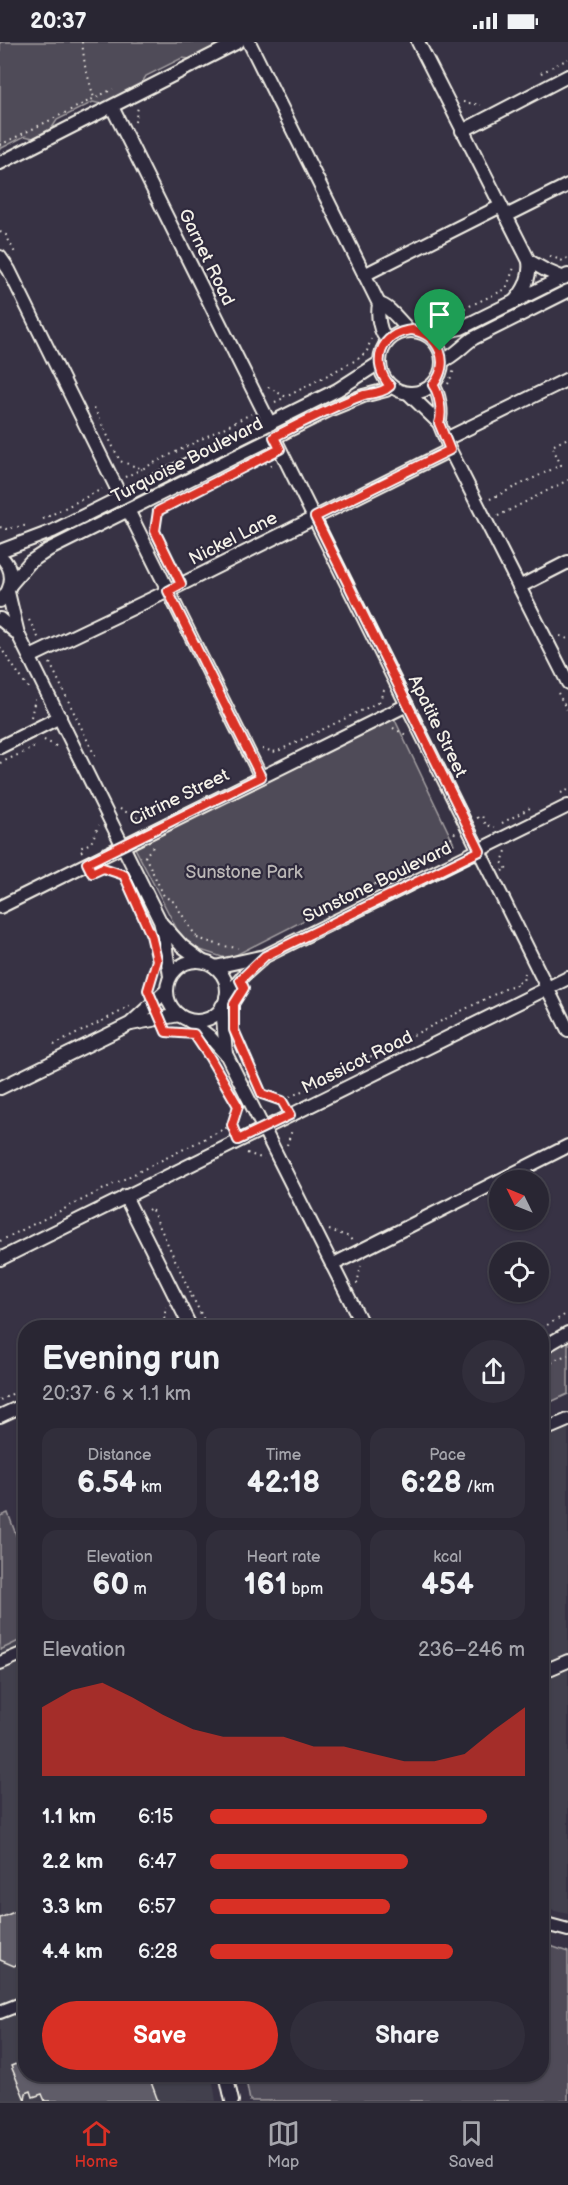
<!DOCTYPE html>
<meta charset="utf-8">
<style>
body{margin:0;font-family:"Balsamiq Sans",sans-serif;background:#312e3b;color:#f1f3f6;height:100vh;display:flex;flex-direction:column;font-size:22px;white-space:nowrap}
*{box-sizing:border-box;margin:0}
p{font-size:20px;color:#a5a5ac}
.icon{flex:none;width:33px;height:33px;fill:none;stroke:currentColor;stroke-width:2;stroke-linecap:round;stroke-linejoin:round}
.map{position:relative;flex:1;overflow:hidden}
.panel{position:absolute;left:18px;top:1278px;width:531px;height:762px;display:flex;flex-direction:column;background:#292633;border-radius:24px;box-shadow:0 2px 4px #0004,0 0 0 2px #45434e}
.panel>*{flex:none}
.needle{width:39px;rotate:313deg}
.fabs{position:absolute;left:489px;top:1128px;display:grid;gap:12px}
.fabs a{display:grid;place-items:center;width:60px;height:60px;border-radius:50%;background:#292633;box-shadow:0 2px 4px #0004,0 0 0 2px #45434e;font-size:30px}
.pin{position:absolute;display:grid;place-items:center;width:51px;height:51px;color:#fff;margin:-62px -26px;border-radius:50% 50% 50% 0;rotate:-45deg;box-shadow:0 0 6px #0007}
.pin .icon{rotate:45deg}
.round{display:grid;place-items:center;flex:none;width:63px;height:63px;border-radius:32px;background:#312e3b}
.headline{display:flex;align-items:center;justify-content:space-between;height:102px;padding:0 24px}
h1{font-size:33px;font-weight:600;line-height:45px}
.metrics{display:grid;grid-template-columns:repeat(3,1fr);gap:9px;height:102px;padding:6px 24px}
.metrics div{display:grid;align-content:center;border-radius:15px;background:#312e3b;text-align:center}
.metrics b{font-size:30px;font-weight:600}
.metrics small{font-size:16px;font-weight:400}
.metrics p{font-size:16px}
.chart{height:168px;padding:12px 24px}
.chart p{display:flex;justify-content:space-between}
.chart svg{width:100%;height:108px;margin-top:6px;fill:#d93025;opacity:.7}
.action{display:flex;gap:12px;margin-top:auto;padding:12px 24px}
.action a{flex:1;height:69px;border-radius:36px;background:#d93025;color:#fff;font-size:24px;font-weight:600;line-height:69px;text-align:center}
.action a+a{background:#312e3b;color:#f1f3f6}
ul{padding:0 24px;list-style:none;font-size:20px}
li{display:grid;grid-template-columns:96px 72px 1fr;align-items:center;height:45px}
li i{height:15px;border-radius:8px;background:#d93025}
.status{display:flex;justify-content:space-between;align-items:center;height:42px;padding:0 30px;background:#292633;direction:ltr}
.status svg{height:16px;fill:currentColor}
.dock{display:flex;justify-content:space-around;align-items:center;height:84px;border-top:2px solid #45434e;background:#292633;font-size:16px;color:#a5a5ac}
.dock a{display:grid;justify-items:center;gap:3px}
.dock .active{color:#d93025}
.map>svg:first-child{display:block}
.built{fill:#433f4e}
.green{fill:#504b59;stroke:#a29ea0;stroke-width:1.5}
.building{fill:#5f5c67;stroke:#f4f1e8;stroke-width:1.5}
.lines{fill:none;stroke-linecap:round;stroke-linejoin:round}
.minor-casing{stroke:#f4f1e8;stroke-width:16}
.path{stroke:#f4f1e8;stroke-width:2;stroke-dasharray:1.5 4.5;stroke-linecap:butt}
.minor{stroke:#2f2a3d;stroke-width:12}
.route-casing{stroke:#fff;stroke-width:12}
.route{stroke:#d93025;stroke-width:8}
.labels{text-anchor:middle;stroke-width:4.5;stroke-linejoin:round;paint-order:stroke}
.street-label{font-size:18px;fill:#f4f1e8;stroke:#2f2a3d}
.park-label{font-size:18px;fill:#bbb7b6;stroke:#2f2a3d}
</style>
<div class="status"><b>20:37</b><svg viewBox="0 0 49 12"><path d="M0 12V9h3v3zM5 12V6h3v6zM10 12V3h3v9zM15 12V0h3v12zM26 1h20v11H26zM47 4h2v5h-2z"/></svg></div>
<div class="map">
<svg width="568" height="2059" viewBox="0 0 568 2059">
<rect width="100%" height="100%" fill="#373244"/>
<filter id="ink" filterUnits="userSpaceOnUse"><feTurbulence type="fractalNoise" baseFrequency=".0167" numOctaves="2"/><feDisplacementMap in="SourceGraphic" scale="12" xChannelSelector="R" yChannelSelector="G"/><feConvolveMatrix kernelMatrix="1 2 1 2 8 2 1 2 1" color-interpolation-filters="sRGB"/></filter>
<g filter="url(#ink)">
<g class="built">
<polygon points="568,1370 568,1872 542,1866 542,1381"/>
<polygon points="25,1597 26,2032 212,2033 216,2059 0,2059 0,1607"/>
</g>
<g class="green">
<polygon points="0,0 223,0 190,17 182,16 146,34 141,42 101,62 93,60 57,78 52,86 33,96 25,94 0,107"/>
<polygon points="394,676 454,802 228,917 185,903 135,806"/>
<polygon points="568,1294 568,1352 542,1364 542,1310"/>
<polygon points="8,1471 25,1517 25,1596 0,1608 0,1474"/>
<polygon points="542,1901 568,1910 568,2059 250,2059 245,2033 542,2032"/>
</g>
<g class="building">
<polygon points="26,1865 26,1918 14,1924 0,1918 0,1876"/>
<polygon points="26,2018 26,2032 148,2032 158,2059 45,2059 42,2052 33,2055 31,2049 26,2051 25,2058 11,2024"/>
</g>
<g class="lines">
<defs>
<g id="minor">
<path d="M249 0 379 262C377 273 379 291 388 298"/>
<path d="M418 0 529 219C531 235 525 247 514 260"/>
<polyline points="112,65 270,382"/>
<polyline points="462,89 568,34"/>
<polyline points="0,121 238,0"/>
<polyline points="506,174 568,143"/>
<polyline points="0,215 9,228 121,455"/>
<polyline points="529,219 545,228 564,236"/>
<polyline points="364,233 501,164"/>
<path d="M379 262C389 264 398 277 405 284L404 289"/>
<circle cx="411" cy="320" r="31"/>
<polyline points="427,293 461,286 568,233"/>
<path d="M442 319C454 315 464 302 474 296L568 249"/>
<path d="M433 343C439 351 443 371 439 381"/>
<polyline points="409,352 439,381 450,408 568,641"/>
<polyline points="274,395 568,988"/>
<polyline points="446,397 568,337"/>
<polyline points="128,468 261,735"/>
<polyline points="0,509 53,489 337,348 379,321"/>
<path d="M0 514C15 527 14 546 0 559"/>
<polyline points="11,542 30,520 48,508 331,367 363,354 386,348 390,344"/>
<polyline points="519,545 568,520"/>
<polyline points="8,550 18,592 160,879 165,901 170,934"/>
<polyline points="0,577 18,592"/>
<polyline points="30,615 168,549 450,408"/>
<polyline points="0,705 60,675"/>
<polyline points="0,865 407,663"/>
<polyline points="162,882 182,904 202,919"/>
<circle cx="197" cy="949" r="30"/>
<polyline points="215,925 265,914 568,764"/>
<polyline points="226,955 244,933 262,917"/>
<polyline points="222,964 226,1012"/>
<polyline points="188,978 209,994 227,1014 364,1286"/>
<polyline points="131,982 179,973"/>
<polyline points="0,1046 130,982 167,948"/>
<polyline points="125,1154 191,1286"/>
<polyline points="0,1217 568,936"/>
<polyline points="332,1223 568,1104"/>
<polyline points="542,1306 568,1291"/>
<polyline points="0,1374 26,1362"/>
<polyline points="542,1389 568,1378"/>
<polyline points="0,1621 26,1610"/>
<polyline points="542,1630 568,1619"/>
<polyline points="542,1881 568,1888"/>
<polyline points="0,1970 26,1960"/>
<polyline points="226,2032 232,2059"/>
</g>
</defs>
<use href="#minor" class="minor-casing"/>
<g class="path">
<polyline points="82,0 85,24 94,56"/>
<polyline points="541,31 568,17"/>
<polyline points="463,60 481,63"/>
<polyline points="135,80 138,65"/>
<polyline points="0,103 113,47"/>
<polyline points="0,190 6,193 15,211"/>
<polyline points="550,214 563,219 568,216"/>
<polyline points="448,274 506,247 515,223"/>
<polyline points="358,317 367,309 371,297"/>
<polyline points="448,342 454,328"/>
<polyline points="268,345 286,355 358,317"/>
<polyline points="275,360 286,355"/>
<polyline points="94,366 120,419 142,427 251,372"/>
<polyline points="260,418 273,425"/>
<polyline points="125,435 142,427"/>
<polyline points="490,457 561,423 552,404 568,396"/>
<polyline points="158,469 155,489 175,530"/>
<polyline points="498,474 568,438"/>
<polyline points="43,477 102,447"/>
<polyline points="0,485 5,487 29,483"/>
<polyline points="29,578 39,597"/>
<polyline points="560,594 568,597"/>
<polyline points="0,605 29,647"/>
<polyline points="50,621 96,716"/>
<polyline points="558,651 568,670"/>
<polyline points="379,660 384,648"/>
<polyline points="31,675 35,657"/>
<polyline points="393,686 406,693"/>
<polyline points="44,698 58,705"/>
<polyline points="262,707 276,710 379,660 380,662"/>
<polyline points="0,721 33,706 32,704"/>
<polyline points="561,751 568,748"/>
<polyline points="120,767 140,777 143,781"/>
<polyline points="477,776 482,774 486,783 495,785"/>
<polyline points="502,781 532,765"/>
<polyline points="153,805 145,814 164,854 174,860 197,896"/>
<polyline points="82,810 80,806 91,801 99,783"/>
<polyline points="108,828 122,832"/>
<polyline points="502,829 507,827 502,820 506,809"/>
<polyline points="332,864 444,807 456,789"/>
<polyline points="197,896 223,904 238,906"/>
<polyline points="516,944 515,942 523,939 525,931"/>
<polyline points="148,946 154,926"/>
<polyline points="166,988 166,990 183,991"/>
<polyline points="239,1000 256,1039"/>
<polyline points="54,1003 120,970 131,962"/>
<polyline points="213,1020 219,1031"/>
<polyline points="262,1052 282,1059 515,942"/>
<polyline points="287,1103 292,1088"/>
<polyline points="247,1111 264,1117"/>
<polyline points="148,1168 151,1166 192,1254 190,1255"/>
<polyline points="329,1188 350,1195 352,1200"/>
<polyline points="0,1199 232,1083 238,1064"/>
<polyline points="357,1242 361,1224"/>
<polyline points="192,1254 208,1286"/>
<polyline points="149,1286 164,1278 166,1265"/>
<polyline points="542,1286 568,1271"/>
<polyline points="542,1328 558,1316 568,1313"/>
<polyline points="0,1358 26,1345"/>
</g>
<use href="#minor" class="minor"/>
</g>
</g>
<g class="lines" filter="url(#ink)">
<defs>
<path id="route" d="M412 288C440 293 451 321 433 343 439 351 443 371 439 381L450 408 315 475 480 809 265 914 240 938 244 946 234 962V988L262 1052 282 1059 290 1073 238 1098 232 1083 238 1064 210 1016 194 992 166 990 148 948 157 918 151 893 124 833 103 826 92 831 87 821 261 735 168 549 181 542 155 489 158 469 280 407 274 395C303 380 333 364 364 353 373 351 383 351 390 344 370 321 380 291 412 288Z"/>
</defs>
<use href="#route" class="route-casing"/>
<use href="#route" class="route"/>
</g>
<g class="labels">
<g class="street-label">
<text transform="translate(207 215) rotate(64)" y="6">Garnet Road</text>
<text transform="translate(187 418) rotate(-27)" y="6">Turquoise Boulevard</text>
<text transform="translate(233 496) rotate(-27)" y="6">Nickel Lane</text>
<text transform="translate(438 684) rotate(64)" y="6">Apatite Street</text>
<text transform="translate(179 755) rotate(-26)" y="6">Citrine Street</text>
<text transform="translate(377 840) rotate(-26)" y="6">Sunstone Boulevard</text>
<text transform="translate(357 1020) rotate(-26)" y="6">Massicot Road</text>
</g>
<g class="park-label">
<text x="244" y="836">Sunstone Park</text>
</g>
</g>
</svg>
<div class="fabs">
<a><svg class="needle" viewBox="-14 -14 28 28"><path d="M0-13l5 13h-10z" fill="#e53935"/><path d="M0 13l5-13h-10z" fill="#a5a5ac"/></svg></a>
<a><svg class="icon" aria-label="locate" viewBox="0 0 24 24"><circle cx="12" cy="12" r="6"/><path d="M12 2v4M12 18v4M2 12h4M18 12h4"/></svg></a>
</div>
<div class="pin" style="left:440px;top:309px;background:#1e9e55"><svg class="icon" aria-label="arrive" viewBox="0 0 24 24"><path d="M6 21V4h12l-3 4 3 4H6"/></svg></div>
<section class="panel">
<div class="headline"><div><h1>Evening run</h1><p>20:37 · 6 × 1.1 km</p></div><a class="round"><svg class="icon" aria-label="share" viewBox="0 0 24 24"><path d="M12 15V3M7 8l5-5 5 5M5 13v7h14v-7"/></svg></a></div>
<div class="metrics">
<div><p>Distance</p><b>6.54<small> km</small></b></div>
<div><p>Time</p><b>42:18</b></div>
<div><p>Pace</p><b>6:28<small> /km</small></b></div>
</div>
<div class="metrics">
<div><p>Elevation</p><b>60<small> m</small></b></div>
<div><p>Heart rate</p><b>161<small> bpm</small></b></div>
<div><p>kcal</p><b>454</b></div>
</div>
<div class="chart"><p><span>Elevation</span>236–246 m</p>
<svg viewBox="0 0 160 44" preserveAspectRatio="none"><path d="M0 44V16L10 9L20 6L30 12L40 19L50 25L60 28L70 28L80 28L90 32L100 32L110 35L120 38L130 38L140 35L150 25L160 16V44z"/></svg>
</div>
<ul>
<li><b>1.1 km</b>6:15<i style="width:88%"></i></li>
<li><b>2.2 km</b>6:47<i style="width:63%"></i></li>
<li><b>3.3 km</b>6:57<i style="width:57%"></i></li>
<li><b>4.4 km</b>6:28<i style="width:77%"></i></li>
</ul>
<div class="action"><a>Save</a><a>Share</a></div>
</section>
</div>
<nav class="dock">
<a class="active"><svg class="icon" aria-label="home" viewBox="0 0 24 24"><path d="M3 11l9-7 9 7M6 9v11h12V9"/></svg>Home</a>
<a><svg class="icon" aria-label="map" viewBox="0 0 24 24"><path d="M3 6l6-2 6 2 6-2v14l-6 2-6-2-6 2zM9 4v14M15 6v14"/></svg>Map</a>
<a><svg class="icon" aria-label="saved" viewBox="0 0 24 24"><path d="M7 4h10v16l-5-4-5 4z"/></svg>Saved</a>
</nav>
